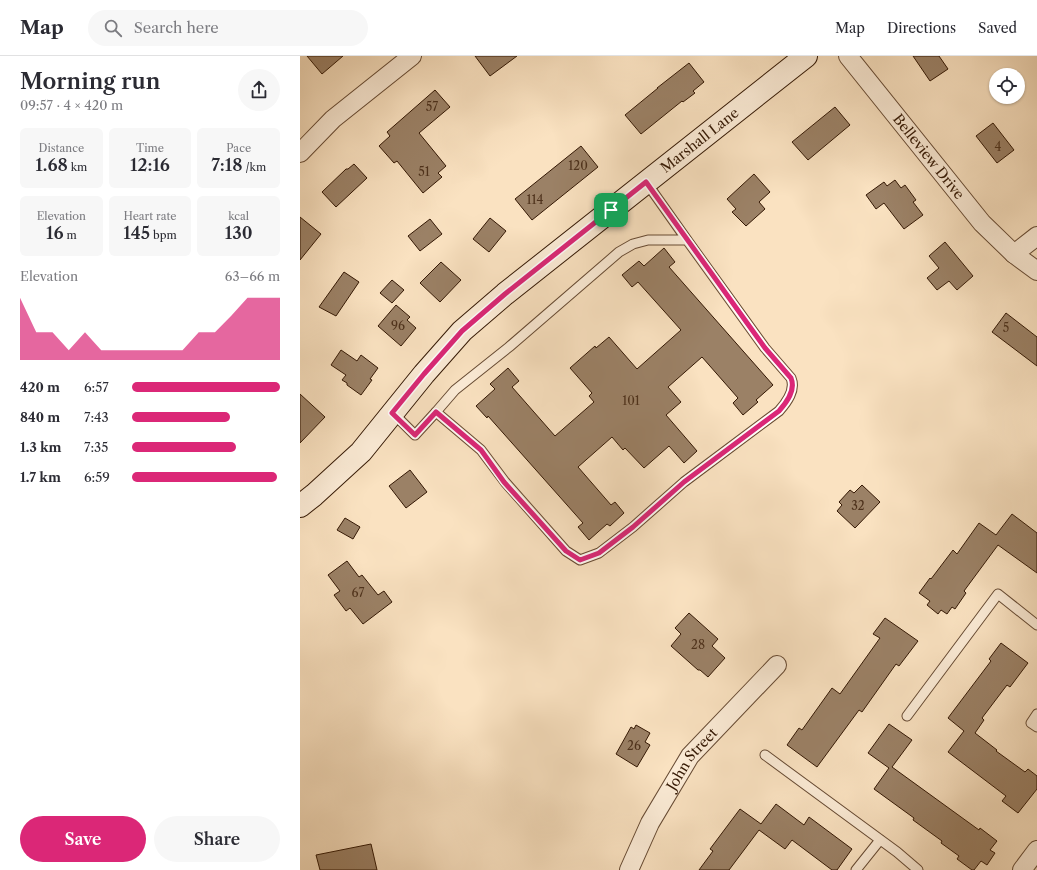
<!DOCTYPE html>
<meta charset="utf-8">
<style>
body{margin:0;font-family:"Libre Caslon Text",serif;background:#f7f7f7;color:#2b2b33;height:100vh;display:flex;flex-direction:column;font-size:15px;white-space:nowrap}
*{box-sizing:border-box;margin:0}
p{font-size:13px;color:#7c7c81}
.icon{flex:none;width:22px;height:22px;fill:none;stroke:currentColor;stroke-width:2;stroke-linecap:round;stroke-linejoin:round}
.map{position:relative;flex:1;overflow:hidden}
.panel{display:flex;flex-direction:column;background:#fff;width:300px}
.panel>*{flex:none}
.tools{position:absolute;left:689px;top:12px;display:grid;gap:8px}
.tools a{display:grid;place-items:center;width:36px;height:36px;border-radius:50%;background:#fff;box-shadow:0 1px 3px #0004;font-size:20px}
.pin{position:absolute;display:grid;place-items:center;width:34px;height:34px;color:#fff;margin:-17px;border-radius:8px;box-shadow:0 2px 6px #0006}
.round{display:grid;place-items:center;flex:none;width:42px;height:42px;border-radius:21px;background:#f7f7f7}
.headline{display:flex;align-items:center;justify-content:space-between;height:68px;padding:0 20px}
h1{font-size:22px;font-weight:600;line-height:30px}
.metrics{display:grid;grid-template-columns:repeat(3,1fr);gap:6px;height:68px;padding:4px 20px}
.metrics div{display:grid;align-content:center;border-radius:6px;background:#f7f7f7;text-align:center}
.metrics b{font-size:17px;font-weight:600}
.metrics small{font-size:11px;font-weight:400}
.metrics p{font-size:11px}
.chart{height:112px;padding:8px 20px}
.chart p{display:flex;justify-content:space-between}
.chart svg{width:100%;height:72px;margin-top:4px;fill:#db2777;opacity:.7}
.button{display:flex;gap:8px;margin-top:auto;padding:8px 20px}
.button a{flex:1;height:46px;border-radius:24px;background:#db2777;color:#fff;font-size:16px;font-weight:600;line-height:46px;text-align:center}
.button a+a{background:#f7f7f7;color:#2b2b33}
ul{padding:0 20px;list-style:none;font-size:13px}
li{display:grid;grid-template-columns:64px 48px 1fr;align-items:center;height:30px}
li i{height:10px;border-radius:5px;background:#db2777}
header{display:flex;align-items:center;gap:24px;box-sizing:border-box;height:56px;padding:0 20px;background:#fff;border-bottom:1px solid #e1e1e2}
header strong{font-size:19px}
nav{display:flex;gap:22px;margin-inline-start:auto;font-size:14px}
.search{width:280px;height:36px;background:#f7f7f7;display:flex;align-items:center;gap:10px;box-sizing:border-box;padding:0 14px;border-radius:22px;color:#7c7c81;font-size:15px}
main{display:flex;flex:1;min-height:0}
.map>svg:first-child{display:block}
.building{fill:#9b8166;stroke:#341804}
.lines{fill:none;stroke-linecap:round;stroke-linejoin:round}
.lane-casing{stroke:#664a33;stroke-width:11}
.street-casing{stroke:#664a33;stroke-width:20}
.secondary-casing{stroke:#341804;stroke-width:24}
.lane{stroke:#fcecd7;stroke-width:9}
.street{stroke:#fcecd7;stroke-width:18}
.secondary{stroke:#fcecd7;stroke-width:22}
.route-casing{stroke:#fff;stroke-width:8}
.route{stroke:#db2777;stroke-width:5}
.labels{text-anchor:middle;stroke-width:4;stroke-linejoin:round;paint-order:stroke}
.number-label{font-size:12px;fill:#4e321c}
.street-label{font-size:14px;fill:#341804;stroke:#fcecd7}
</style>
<header>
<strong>Map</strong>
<div class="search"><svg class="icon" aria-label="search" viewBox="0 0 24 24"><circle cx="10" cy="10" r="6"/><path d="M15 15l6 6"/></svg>Search here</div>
<nav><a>Map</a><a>Directions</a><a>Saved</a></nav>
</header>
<main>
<section class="panel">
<div class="headline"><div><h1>Morning run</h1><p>09:57 · 4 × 420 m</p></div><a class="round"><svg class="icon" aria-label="share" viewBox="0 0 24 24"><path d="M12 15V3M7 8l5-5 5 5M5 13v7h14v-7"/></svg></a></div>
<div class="metrics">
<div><p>Distance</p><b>1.68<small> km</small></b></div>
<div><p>Time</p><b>12:16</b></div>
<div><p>Pace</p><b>7:18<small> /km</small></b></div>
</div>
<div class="metrics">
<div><p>Elevation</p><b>16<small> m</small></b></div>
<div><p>Heart rate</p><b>145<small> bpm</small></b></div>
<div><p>kcal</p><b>130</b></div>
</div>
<div class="chart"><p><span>Elevation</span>63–66 m</p>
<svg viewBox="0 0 160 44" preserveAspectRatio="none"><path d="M0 44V6L10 27L20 27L30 38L40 27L50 38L60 38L70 38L80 38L90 38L100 38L110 27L120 27L130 17L140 6L150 6L160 6V44z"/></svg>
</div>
<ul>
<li><b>420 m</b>6:57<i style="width:100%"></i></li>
<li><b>840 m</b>7:43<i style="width:66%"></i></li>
<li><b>1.3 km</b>7:35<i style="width:70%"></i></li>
<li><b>1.7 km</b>6:59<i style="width:98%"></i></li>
</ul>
<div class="button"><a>Save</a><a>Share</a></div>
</section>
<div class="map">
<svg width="737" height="814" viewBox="0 0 737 814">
<rect width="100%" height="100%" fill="#fae2c1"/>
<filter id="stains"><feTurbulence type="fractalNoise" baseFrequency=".005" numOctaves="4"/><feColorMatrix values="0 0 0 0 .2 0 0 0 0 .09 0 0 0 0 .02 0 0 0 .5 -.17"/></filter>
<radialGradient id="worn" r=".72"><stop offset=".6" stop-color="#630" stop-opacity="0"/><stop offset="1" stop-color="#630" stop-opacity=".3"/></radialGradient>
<g class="building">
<polygon points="7,0 43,0 22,18"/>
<polygon points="175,0 217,0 190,20"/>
<polygon points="613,0 639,0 648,13 630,25"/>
<polygon points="389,7 404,26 393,35 395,37 383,46 382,45 341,78 325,59 358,32 357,32"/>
<polygon points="135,34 150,51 119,77 146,110 138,117 142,121 123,137 97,105 94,107 79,90 90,80 87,76"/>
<polygon points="535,51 550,69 508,104 492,86"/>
<polygon points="693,67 714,94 697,107 676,80"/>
<polygon points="281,90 298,111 232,164 215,143"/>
<polygon points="54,108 67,122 36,151 22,136 46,113 48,113"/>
<polygon points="454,118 470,136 459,146 465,153 446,170 432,156 436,153 427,143"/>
<polygon points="595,124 601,132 605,129 616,144 613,146 623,159 604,173 584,147 576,153 566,139 584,126 587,130"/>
<polygon points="0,161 21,178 0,204"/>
<polygon points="190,162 206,175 189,196 173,183"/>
<polygon points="130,163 142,178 120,195 108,180"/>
<polygon points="645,186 673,220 657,234 649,225 637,234 627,222 639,212 629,200"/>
<polygon points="364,192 375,206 369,211 473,329 456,344 458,346 443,359 433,347 438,342 402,301 368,331 381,346 366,359 397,395 384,407 369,390 344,412 325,392 323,394 312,381 278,411 311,449 315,446 324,457 310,470 307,468 289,484 278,471 283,467 188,360 187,362 176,350 195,333 190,328 208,312 219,325 212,331 255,380 294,346 289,340 292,337 270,312 295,290 296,292 309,281 337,313 381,274 338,226 332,231 322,219 339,205 344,210"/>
<polygon points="141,206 161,224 140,246 120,227"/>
<polygon points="44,216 59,226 36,260 19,251"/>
<polygon points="92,224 104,234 92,247 80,237"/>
<polygon points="96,249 110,261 107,264 116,272 101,290 78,270"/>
<polygon points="706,257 737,281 737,310 692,276"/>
<polygon points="41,294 57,305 61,299 78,312 70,323 72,324 61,339 47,329 47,327 42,324 46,319 31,309"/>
<polygon points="0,338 25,361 0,387"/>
<polygon points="110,414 127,436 106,452 89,430"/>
<polygon points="562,429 580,446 555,472 537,455 542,449 539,446 550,434 554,437"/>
<polygon points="712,458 737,477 737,517 698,489 664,535 666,537 655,553 652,551 647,558 641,554 638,558 627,549 630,545 619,537 630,522 631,523 653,494 657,498 679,467 696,479"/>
<polygon points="45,462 60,471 53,483 37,474"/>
<polygon points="47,505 59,521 62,519 78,539 84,535 92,546 63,568 50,552 46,555 34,539 40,535 28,519"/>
<polygon points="389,557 418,583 412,590 425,602 408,621 400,614 398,614 371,590 381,578 375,572"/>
<polygon points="585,562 618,585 599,610 596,608 562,656 559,654 517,711 487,689 499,672 502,674 532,632 540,638 580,582 573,578"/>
<polygon points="701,587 728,607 710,631 707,629 682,662 684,664 675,677 697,694 696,695 725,716 728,713 737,720 737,733 718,757 702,745 706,740 648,696 664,675 648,662 691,605 689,603"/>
<polygon points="589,668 612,684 592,711 679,774 680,772 697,785 690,794 695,797 687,809 681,805 674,814 672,814 657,803 659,800 641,787 642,785 613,764 614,762 574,733 589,712 568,697"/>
<polygon points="336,669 350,677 345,686 350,689 337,711 316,698 331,671 334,673"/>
<polygon points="476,748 504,769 509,761 552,793 537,814 532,814 492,784 485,793 459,774 429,814 399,814 413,795 410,793 440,753 461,768"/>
<polygon points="71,788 77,814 20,814 16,799"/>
</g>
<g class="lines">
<defs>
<g id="lane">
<path d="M346 126 387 184H348L333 188 319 196 209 291 155 334 136 356 181 394 205 426 266 495 280 504 299 497 333 471 384 426 479 355C487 346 496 334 491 322L465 292 387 184"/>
<polyline points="93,357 115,379 136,356"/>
<polyline points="737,658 731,667 737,671"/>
<polyline points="607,660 698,538 737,569"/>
<polyline points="465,699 597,796 618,814"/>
<polyline points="556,814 580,784"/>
</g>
<g id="street">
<path id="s1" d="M548 0 682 167 714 198"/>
<polyline points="0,97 33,63 112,0"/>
<polyline points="737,180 714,198 737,215"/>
<path id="s2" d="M329 814 350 767 390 700 477 609"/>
<polyline points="722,814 737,794"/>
</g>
<g id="secondary">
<path id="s3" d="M0 450 14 439 61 396 124 318 162 275 205 238 506 0"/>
</g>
</defs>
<use href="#lane" class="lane-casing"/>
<use href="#street" class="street-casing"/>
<use href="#secondary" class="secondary-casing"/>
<use href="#lane" class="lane"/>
<use href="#street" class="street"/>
<use href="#secondary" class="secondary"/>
</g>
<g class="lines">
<defs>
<path id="route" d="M346 126 465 292 491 322C496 334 487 346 479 355L384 426 333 471 299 497 280 504 266 495 204 426 181 394 136 356 115 379 92 357 124 318 162 275 205 238Z"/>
</defs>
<use href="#route" class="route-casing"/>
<use href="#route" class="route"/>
</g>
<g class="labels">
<g class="number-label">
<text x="132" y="55">57</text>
<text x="698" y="95">4</text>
<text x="278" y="114">120</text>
<text x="124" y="120">51</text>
<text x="235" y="148">114</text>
<text x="98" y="274">96</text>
<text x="706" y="276">5</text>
<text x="331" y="349">101</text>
<text x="558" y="454">32</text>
<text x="58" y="541">67</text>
<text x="398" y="593">28</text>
<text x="334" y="694">26</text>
</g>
<g class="street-label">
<text dy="5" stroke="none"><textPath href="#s3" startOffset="544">Marshall Lane</textPath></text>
<text dy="5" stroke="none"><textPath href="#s1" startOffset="129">Belleview Drive</textPath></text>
<text dy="5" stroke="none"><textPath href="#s2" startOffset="128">John Street</textPath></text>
</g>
</g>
<rect width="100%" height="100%" filter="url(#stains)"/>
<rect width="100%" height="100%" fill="url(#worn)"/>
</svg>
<div class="tools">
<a><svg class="icon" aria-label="locate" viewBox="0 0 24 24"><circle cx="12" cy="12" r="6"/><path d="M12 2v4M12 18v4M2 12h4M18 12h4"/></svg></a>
</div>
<div class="pin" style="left:311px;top:154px;background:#1e9e55"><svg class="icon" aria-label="arrive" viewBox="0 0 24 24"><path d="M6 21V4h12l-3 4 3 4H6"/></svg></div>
</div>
</main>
